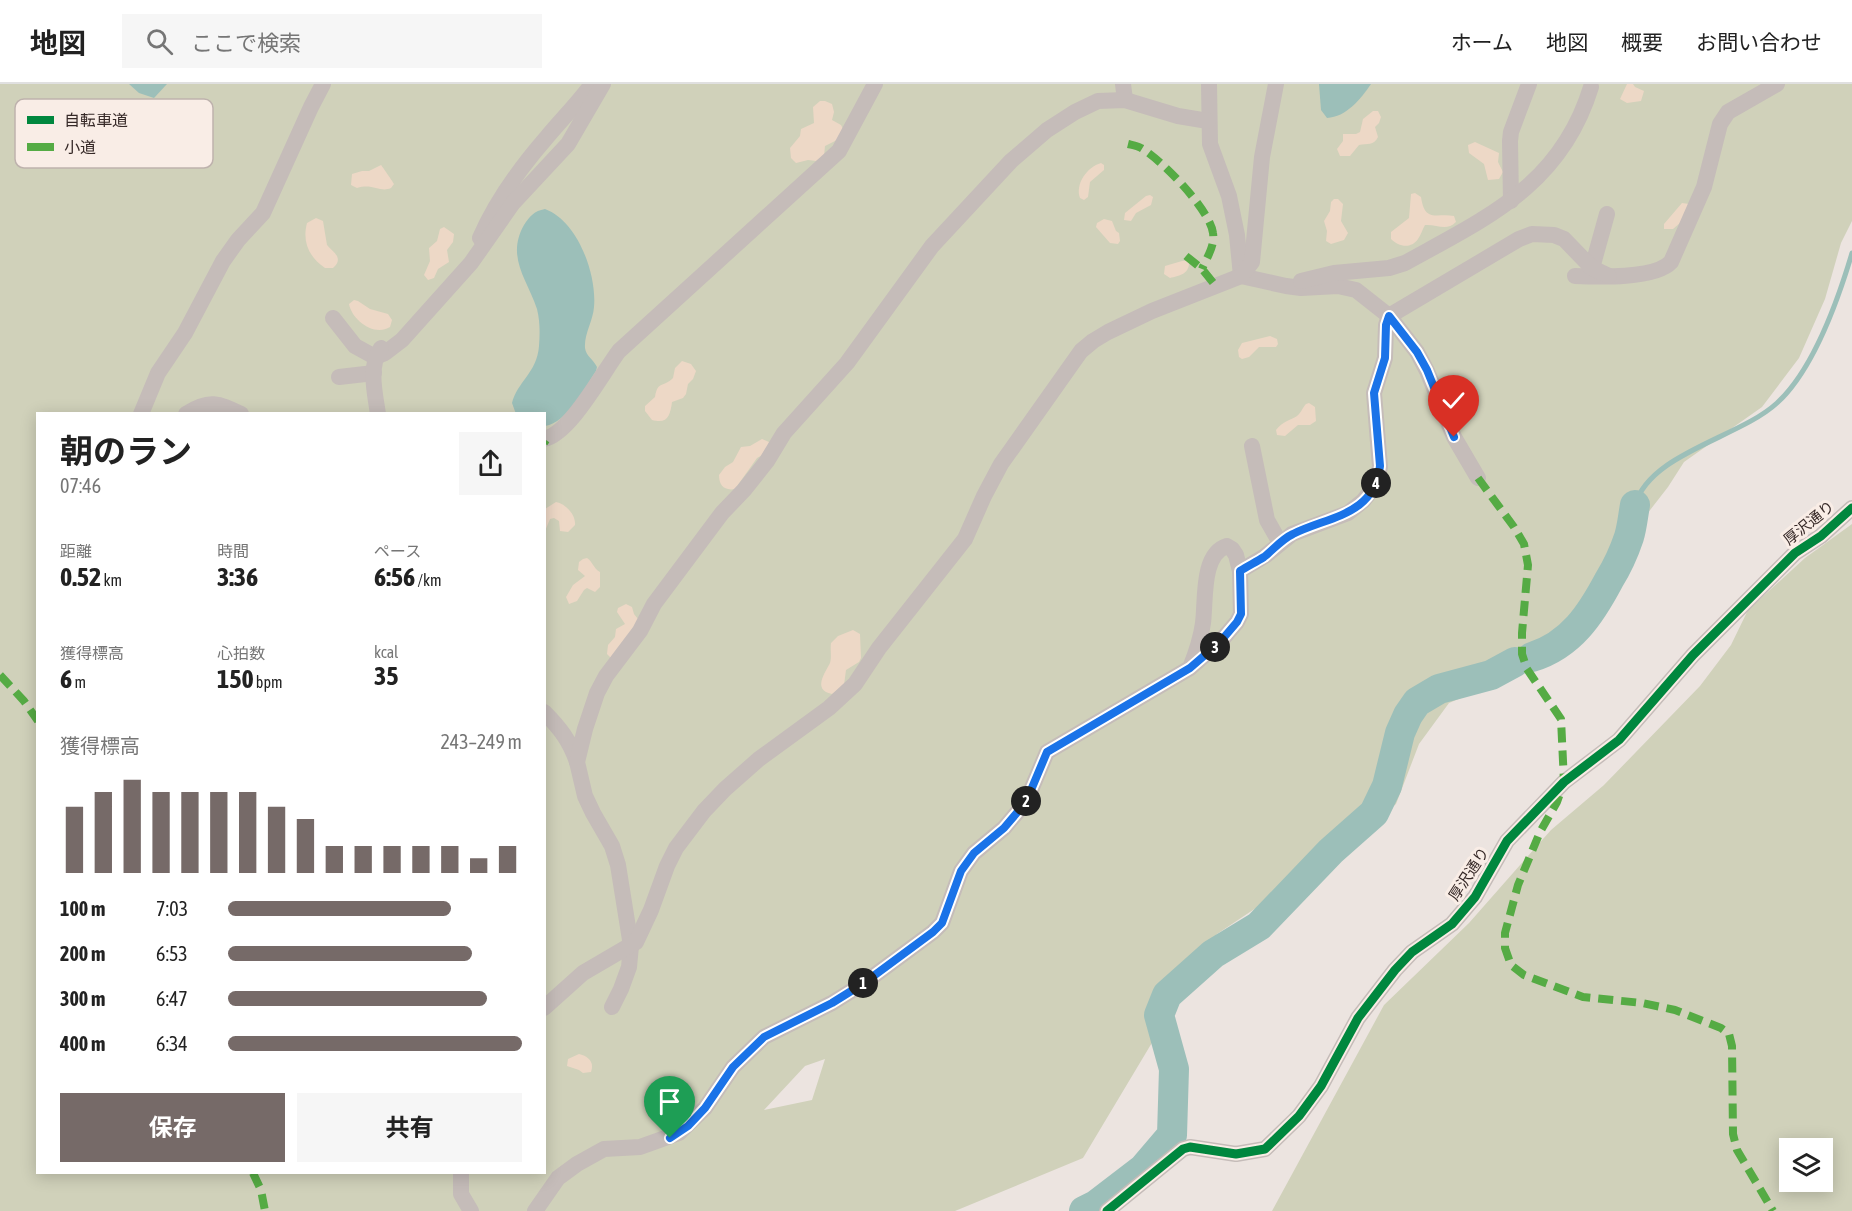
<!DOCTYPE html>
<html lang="ja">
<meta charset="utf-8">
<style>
body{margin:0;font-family:"Asap Condensed","Noto Sans JP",sans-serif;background:#f6f6f6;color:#222;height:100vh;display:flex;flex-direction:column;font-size:22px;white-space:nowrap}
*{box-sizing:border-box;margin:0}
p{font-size:20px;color:#767676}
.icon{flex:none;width:33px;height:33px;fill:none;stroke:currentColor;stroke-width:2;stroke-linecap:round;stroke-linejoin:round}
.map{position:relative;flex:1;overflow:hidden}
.drawer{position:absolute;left:36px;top:328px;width:510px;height:762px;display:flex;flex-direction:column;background:#fff;border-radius:0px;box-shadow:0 3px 15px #0003}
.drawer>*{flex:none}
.tools{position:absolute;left:1779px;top:1054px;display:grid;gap:12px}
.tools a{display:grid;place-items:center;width:54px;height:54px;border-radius:0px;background:#fff;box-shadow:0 3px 15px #0003;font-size:30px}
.pin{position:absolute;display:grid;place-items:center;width:51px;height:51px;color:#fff;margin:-62px -26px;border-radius:50% 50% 50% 0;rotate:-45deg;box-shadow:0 0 6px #0007}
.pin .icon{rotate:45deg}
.km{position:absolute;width:30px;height:30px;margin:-15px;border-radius:50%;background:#222;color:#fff;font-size:16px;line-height:30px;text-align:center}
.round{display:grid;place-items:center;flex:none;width:63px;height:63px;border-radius:0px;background:#f6f6f6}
.summary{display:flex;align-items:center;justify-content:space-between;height:102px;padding:0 24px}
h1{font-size:33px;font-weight:700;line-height:45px}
.figures{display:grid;grid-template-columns:repeat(3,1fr);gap:9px;height:102px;padding:6px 24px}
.figures div{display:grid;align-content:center}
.figures b{font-size:26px;font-weight:700}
.figures small{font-size:16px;font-weight:400}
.figures p{font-size:16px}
.chart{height:168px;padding:12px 24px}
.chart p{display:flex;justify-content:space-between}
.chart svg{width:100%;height:108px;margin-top:6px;stroke:#766a68;stroke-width:6}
.action{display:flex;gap:12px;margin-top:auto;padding:12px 24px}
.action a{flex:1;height:69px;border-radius:0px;background:#766a68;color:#fff;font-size:24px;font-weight:700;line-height:69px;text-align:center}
.action a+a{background:#f6f6f6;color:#222}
ul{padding:0 24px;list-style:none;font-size:20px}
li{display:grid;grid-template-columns:96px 72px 1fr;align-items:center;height:45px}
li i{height:15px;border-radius:8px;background:#766a68}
header{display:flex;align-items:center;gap:36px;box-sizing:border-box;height:84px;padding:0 30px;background:#fff;border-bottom:2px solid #e0e0e0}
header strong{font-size:28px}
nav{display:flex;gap:33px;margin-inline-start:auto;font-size:21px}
.search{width:420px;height:54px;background:#f6f6f6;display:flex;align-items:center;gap:15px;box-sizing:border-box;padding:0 21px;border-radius:0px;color:#767676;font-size:22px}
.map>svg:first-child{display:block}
.green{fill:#d0d1ba;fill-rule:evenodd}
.sand{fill:#edd8c6}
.water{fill:#9cbfb9}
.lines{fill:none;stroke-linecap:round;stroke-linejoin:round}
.stream{stroke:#9cbfb9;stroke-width:5}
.river{stroke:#9cbfb9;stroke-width:30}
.minor{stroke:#c5bcb9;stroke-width:16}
.quiet{stroke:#55ab44;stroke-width:8;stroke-dasharray:15 8;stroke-linecap:butt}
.cycleway-casing{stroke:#f9ede6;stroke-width:13}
.cycleway{stroke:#00873e;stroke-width:9}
.route-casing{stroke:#fff;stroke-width:12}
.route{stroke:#1a73e8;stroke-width:8}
.labels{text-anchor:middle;stroke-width:6;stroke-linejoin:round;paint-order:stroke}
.street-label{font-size:15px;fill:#362927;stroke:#f9ede6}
.key{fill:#f9ede6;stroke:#beb2ad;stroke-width:1.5}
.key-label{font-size:16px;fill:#362927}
</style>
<header>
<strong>地図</strong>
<div class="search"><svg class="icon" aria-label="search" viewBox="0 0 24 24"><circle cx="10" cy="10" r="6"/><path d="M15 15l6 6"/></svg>ここで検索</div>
<nav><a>ホーム</a><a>地図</a><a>概要</a><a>お問い合わせ</a></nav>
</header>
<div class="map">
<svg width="1852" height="1127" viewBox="0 0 1852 1127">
<rect width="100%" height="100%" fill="#ece4e0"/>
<g class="green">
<path d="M0 0H1852V137L1841 159 1825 215 1799 274 1762 323 1684 378 1668 403 1640 439 1626 472 1595 530 1516 591 1449 619 1419 660 1396 720 1332 773 1217 850 1083 1074 955 1127H0ZM38 330H544V1089H38ZM825 975 812 1016 764 1026 805 982Z"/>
<path d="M1852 440V1127H1272L1384 921 1469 839 1551 746 1604 701 1700 602 1731 561 1748 526 1805 474ZM1790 1065H1822V1098H1790Z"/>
</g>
<g class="sand">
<polygon points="1627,0 1633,0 1635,3 1644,7 1641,17 1627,19 1620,15"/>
<polygon points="820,17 825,17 832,20 834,28 832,36 841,41 843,45 839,55 825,62 824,72 816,77 808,76 796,79 791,74 790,64 800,52 801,45 814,39 813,23"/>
<path d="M1373 27H1378L1381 33 1379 39 1375 43 1378 53C1374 62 1367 59 1359 61L1350 72H1340L1337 65 1343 57V50H1356L1360 48 1363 35Z"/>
<polygon points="1475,58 1499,69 1498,78 1503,88 1499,95 1488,96 1484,80 1469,69 1468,61"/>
<path d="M1101 79 1104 81V86L1090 98 1088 113 1084 116 1080 114C1075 100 1087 83 1101 79Z"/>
<path d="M381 81C382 82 393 98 394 100L391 104C380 109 373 99 357 104L351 101 352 90 362 87H369Z"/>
<path d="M1415 109 1421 113C1425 139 1436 129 1454 132L1456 138C1446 148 1437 140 1425 141 1422 146 1421 151 1418 155 1411 165 1399 163 1391 155V148L1409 134 1411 110Z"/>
<polygon points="1150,111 1153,113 1151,121 1136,129 1131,137 1124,136 1125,129 1146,112"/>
<polygon points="1334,115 1338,115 1343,120 1341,137 1348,149 1344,156 1331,160 1326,157 1327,147 1324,137 1330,127 1331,118"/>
<polygon points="1682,119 1689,120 1680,139 1673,145 1664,145 1664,140"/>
<path d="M316 134 323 137 327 161C334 169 344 174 333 184H325C309 173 302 158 307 139Z"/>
<polygon points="1104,135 1112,137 1116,147 1119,149 1120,157 1118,160 1110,159 1096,143 1097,139"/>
<polygon points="444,143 454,150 453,158 447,166 449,178 438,185 434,194 428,196 424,191 430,177 429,164 437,157 440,145"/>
<path d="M1182 177H1188L1189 179C1189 190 1179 192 1170 194L1164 190 1165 182Z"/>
<path d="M354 216 358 217 370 225 388 230 392 236 390 243C374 253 352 236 349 220Z"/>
<polygon points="1270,252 1277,255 1278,260 1276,263 1259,263 1249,273 1242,275 1239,273 1238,266 1242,259"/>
<path d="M682 277 691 280 696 287 693 295 688 300 686 310 683 314 672 318C670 332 668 340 652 336L645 327V322L655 313C658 296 663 304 673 294L675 284Z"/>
<path d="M1309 319 1315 323 1316 337 1310 341H1298L1285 352 1277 351 1276 346C1283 337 1289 337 1297 332 1301 329 1303 323 1306 320Z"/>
<path d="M762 355 769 358 766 369 757 374 735 405C724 407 719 401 719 391L725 383 733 378 741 363 750 362Z"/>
<path d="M556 418C566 420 576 431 575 441L568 448 560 447 559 437 554 434 550 435 545 447V425Z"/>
<path d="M587 474C593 478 593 484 600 488V503L595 508 587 504 584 506 577 517 569 520 566 513 573 501 585 492 578 486 579 478 583 475Z"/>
<polygon points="626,520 632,523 634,530 638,535 638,539 611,574 607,570 608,561 615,553 616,545 625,540 617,528 618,524"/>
<path d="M853 546 860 550 861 574 859 578 846 586 844 601 832 610C812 606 825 589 830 579 832 573 830 566 831 559L838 552Z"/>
<path d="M579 970C588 972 595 978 591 988L583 989 579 986 567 982 568 975Z"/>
</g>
<g class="water">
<polygon points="129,0 167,0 154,14 139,9"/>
<path d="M1319 0H1371C1361 15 1346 33 1327 34L1321 26Z"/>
<path d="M545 125C578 137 597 191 594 223 593 237 584 250 585 264 586 272 593 275 597 283L596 287C584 305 568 338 545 342L544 330H516L512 319C517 298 537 289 539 262 540 249 540 237 537 225 527 195 506 173 524 141 530 132 534 127 545 125Z"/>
</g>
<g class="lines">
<path class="stream" d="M1635 421C1650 369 1739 354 1777 319 1813 286 1838 216 1852 169"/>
<g class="river">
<path d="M1532 573C1571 561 1591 530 1609 496 1617 483 1624 468 1629 453 1632 443 1633 432 1635 421"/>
<polyline points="1084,1127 1096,1121 1143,1085 1172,1051 1174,985 1159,931 1167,911 1213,870 1259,842 1331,767 1374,729 1387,702 1400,649 1408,631 1417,618 1439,605 1491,591 1515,578"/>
</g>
<g class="minor">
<polyline points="1123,0 1125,16"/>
<polyline points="1209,0 1210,60 1229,112 1237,151 1241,192 1286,202 1301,204 1338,202 1356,206 1389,232 1417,268 1427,287 1454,353 1478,394"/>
<polyline points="1511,117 1510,57 1511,48 1529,0"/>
<path d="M480 154C496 117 520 84 547 53 562 35 578 19 592 0"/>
<polyline points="1592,184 1607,130"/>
<path d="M1575 192C1599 193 1655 195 1671 178L1704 103 1720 40 1728 28 1777 0"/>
<path d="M1301 197 1334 189 1389 184 1405 179C1488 133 1561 101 1591 3"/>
<polyline points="333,234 355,262 375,273 385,269 402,256 471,179 513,119 568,60 603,0"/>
<polyline points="339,293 374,289"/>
<polyline points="141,330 158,289 185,249 223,177 238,156 263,129 311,23 323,0"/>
<path d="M186 330C209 315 218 319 241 330"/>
<path d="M378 330C375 309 368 283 381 264"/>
<path d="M544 355C570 350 603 288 619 267L839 67 875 0"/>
<polyline points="1252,362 1267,436 1280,459"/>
<polyline points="1240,487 1265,472 1292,450 1348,429 1363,417 1375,402 1380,383 1374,309 1385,274 1386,241 1389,232 1519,155 1532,150 1554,151 1564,155 1592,184 1609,192"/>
<path d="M544 628C560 644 570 657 577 678"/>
<polyline points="612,923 621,905 629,883 631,862 618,781 612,762 593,729 585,712 577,678 585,645 597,609 606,592 640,547 654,520 722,429 744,406 767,377 784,349 847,279 932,162 1011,77 1047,46 1075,28 1098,17 1125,16 1178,32 1208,37"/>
<polyline points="544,924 583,889 636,858 651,826 667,782 676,764 704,727 725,705 759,675 829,624 855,600 879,564 965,455 984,412 1001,380 1081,267 1093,257 1108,248 1152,227 1241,192 1252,178 1262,73 1276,0"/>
<polyline points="461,1089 461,1110 471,1127"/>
<path d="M535 1127 558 1094 577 1080 604 1065 640 1063 679 1049 705 1024 733 983 764 953 832 919 864 899 933 848 942 839 961 787 974 769 1004 744 1026 718 1047 668 1190 584 1220 558 1237 538 1241 530 1240 487 1236 471 1232 465 1227 462C1201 470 1206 517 1203 539 1201 554 1196 569 1190 584"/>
<polyline points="1107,1127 1183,1065 1190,1063 1236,1070 1265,1065 1299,1032 1321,1002 1358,934 1395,886 1412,868 1452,840 1475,813 1507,757 1564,698 1619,656 1693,571 1795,469 1821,452 1852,424"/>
</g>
<g class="quiet">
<path d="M1128 60C1132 61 1138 62 1141 64 1162 76 1210 126 1213 149 1215 162 1207 173 1202 185"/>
<polyline points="1186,172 1202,185 1215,201"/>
<polyline points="544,359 546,356"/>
<polyline points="1478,394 1514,443 1524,460 1528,481 1522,549 1522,570 1527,585 1561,635 1564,698 1557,718 1540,748 1518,801 1505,849 1505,864 1511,881 1524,891 1583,913 1642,919 1675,926 1721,944 1729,950 1732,962 1733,1050 1737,1066 1773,1127"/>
<polyline points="0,591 24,617 38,637"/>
<polyline points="253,1089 261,1106 265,1127"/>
</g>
<defs>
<polyline id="cycleway" points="1107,1127 1183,1065 1190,1063 1236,1070 1265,1065 1299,1032 1321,1002 1358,934 1395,886 1412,868 1452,840 1475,813 1507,757 1564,698 1619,656 1693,571 1795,469 1821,452 1852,424"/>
</defs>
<use href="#cycleway" class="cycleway-casing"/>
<use href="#cycleway" class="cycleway"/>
</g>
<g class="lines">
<defs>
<path id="route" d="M670 1054 688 1042 705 1024 733 983 764 953 832 919 864 899 933 848 942 839 961 787 974 769 1004 744 1026 718 1047 668 1190 584 1220 558 1237 538 1241 530 1240 487C1248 482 1256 478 1264 473 1274 465 1282 455 1293 450 1329 432 1374 432 1380 382L1374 309 1385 274 1386 241 1389 232 1417 268 1427 286 1454 353"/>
</defs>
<use href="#route" class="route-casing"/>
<use href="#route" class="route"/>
</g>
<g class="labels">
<g class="street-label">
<text transform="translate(1809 439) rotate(-39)" y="5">厚沢通り</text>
<text transform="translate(1469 790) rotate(-57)" y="5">厚沢通り</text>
</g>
</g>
<rect x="15" y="15" width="198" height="69" rx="9" class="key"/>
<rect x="27" y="32" width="27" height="8" fill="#00873e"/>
<rect x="27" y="59" width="27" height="8" fill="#55ab44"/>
<g class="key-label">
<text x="64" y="42">自転車道</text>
<text x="64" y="69">小道</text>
</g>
</svg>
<div class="tools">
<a><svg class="icon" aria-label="layers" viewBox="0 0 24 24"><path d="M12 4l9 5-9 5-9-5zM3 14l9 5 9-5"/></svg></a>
</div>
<div class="pin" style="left:670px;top:1054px;background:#1e9e55"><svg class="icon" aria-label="arrive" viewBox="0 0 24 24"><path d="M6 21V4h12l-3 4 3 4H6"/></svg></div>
<div class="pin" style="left:1454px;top:353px;background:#d93025"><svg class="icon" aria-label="check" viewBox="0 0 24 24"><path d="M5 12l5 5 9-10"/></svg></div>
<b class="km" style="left:863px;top:899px">1</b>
<b class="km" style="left:1026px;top:717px">2</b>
<b class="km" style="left:1215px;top:563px">3</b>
<b class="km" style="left:1376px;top:399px">4</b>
<section class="drawer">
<div class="summary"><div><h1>朝のラン</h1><p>07:46</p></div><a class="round"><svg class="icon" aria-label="share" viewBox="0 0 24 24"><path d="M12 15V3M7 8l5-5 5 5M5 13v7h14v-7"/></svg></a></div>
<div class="figures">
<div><p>距離</p><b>0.52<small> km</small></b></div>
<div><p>時間</p><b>3:36</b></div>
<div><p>ペース</p><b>6:56<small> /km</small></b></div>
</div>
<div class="figures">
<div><p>獲得標高</p><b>6<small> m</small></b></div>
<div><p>心拍数</p><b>150<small> bpm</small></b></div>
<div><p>kcal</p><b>35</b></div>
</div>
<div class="chart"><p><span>獲得標高</span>243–249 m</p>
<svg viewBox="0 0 160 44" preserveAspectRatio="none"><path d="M5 44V17M15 44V11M25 44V6M35 44V11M45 44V11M55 44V11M65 44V11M75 44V17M85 44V22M95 44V33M105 44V33M115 44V33M125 44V33M135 44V33M145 44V38M155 44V33"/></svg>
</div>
<ul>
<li><b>100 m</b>7:03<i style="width:76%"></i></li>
<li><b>200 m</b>6:53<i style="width:83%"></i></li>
<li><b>300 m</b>6:47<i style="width:88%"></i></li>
<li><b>400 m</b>6:34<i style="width:100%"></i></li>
</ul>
<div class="action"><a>保存</a><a>共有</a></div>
</section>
</div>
